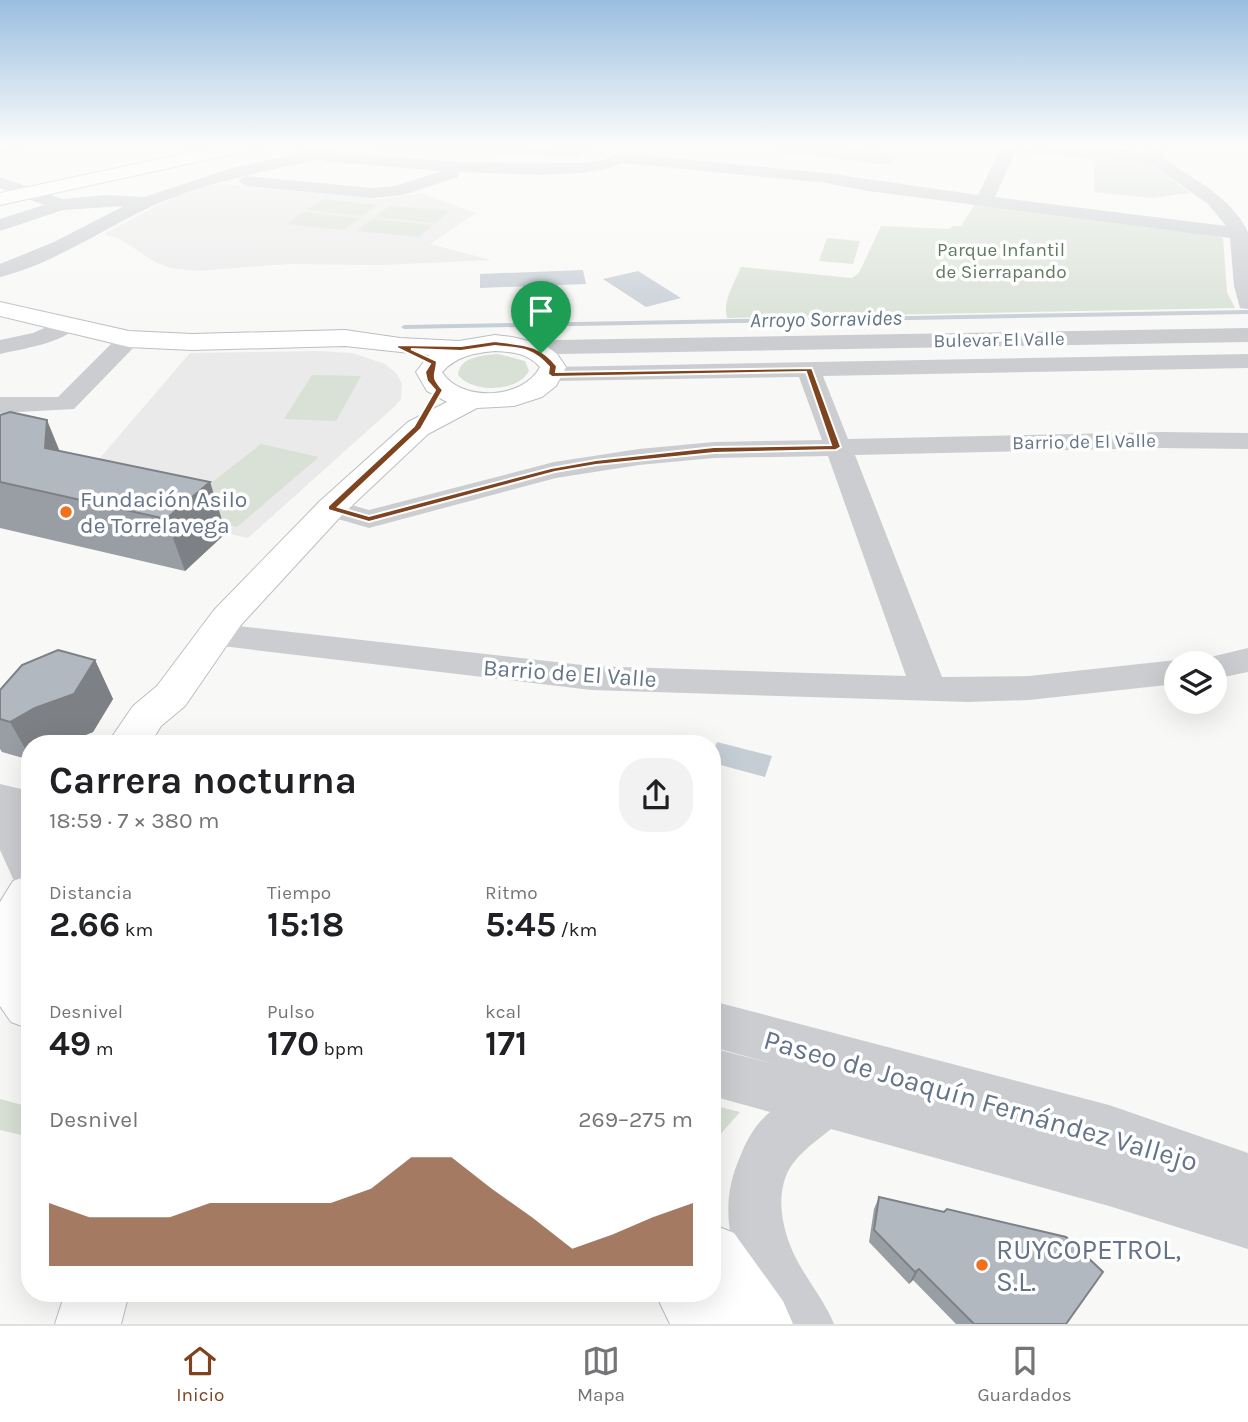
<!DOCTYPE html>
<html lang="es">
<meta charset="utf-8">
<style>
body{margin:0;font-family:Karla,sans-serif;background:#f2f2f2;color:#202124;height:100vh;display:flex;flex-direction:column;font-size:26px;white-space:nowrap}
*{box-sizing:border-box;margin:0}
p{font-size:23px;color:#757577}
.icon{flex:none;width:38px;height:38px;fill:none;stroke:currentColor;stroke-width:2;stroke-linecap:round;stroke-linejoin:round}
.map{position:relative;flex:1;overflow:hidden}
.side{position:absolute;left:21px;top:735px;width:700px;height:567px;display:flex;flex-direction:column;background:#fff;border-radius:28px;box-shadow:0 7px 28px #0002}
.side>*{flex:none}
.buttons{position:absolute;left:1164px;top:651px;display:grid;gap:14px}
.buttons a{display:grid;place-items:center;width:63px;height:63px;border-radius:50%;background:#fff;box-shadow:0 7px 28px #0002;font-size:35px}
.pin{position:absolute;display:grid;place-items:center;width:60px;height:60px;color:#fff;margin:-72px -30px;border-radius:50% 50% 50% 0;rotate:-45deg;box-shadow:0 0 7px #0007}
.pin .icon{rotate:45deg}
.round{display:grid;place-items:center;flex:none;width:74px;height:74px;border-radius:28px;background:#f2f2f2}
.head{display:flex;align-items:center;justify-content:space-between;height:119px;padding:0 28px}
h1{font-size:38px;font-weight:700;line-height:52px}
.stats{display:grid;grid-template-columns:repeat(3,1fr);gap:10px;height:119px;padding:7px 28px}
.stats div{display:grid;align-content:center}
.stats b{font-size:35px;font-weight:700}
.stats small{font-size:19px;font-weight:400}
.stats p{font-size:19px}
.chart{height:196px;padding:14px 28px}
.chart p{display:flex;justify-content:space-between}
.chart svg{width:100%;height:126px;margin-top:7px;fill:#7e4420;opacity:.7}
.tabs{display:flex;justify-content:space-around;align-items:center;height:98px;border-top:2px solid #e0e0e0;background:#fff;font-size:19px;color:#757577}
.tabs a{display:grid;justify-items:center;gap:4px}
.tabs .active{color:#7e4420}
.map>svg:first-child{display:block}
.built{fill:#e9eae9}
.green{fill:#d9e1d6}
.water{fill:#c6ced5}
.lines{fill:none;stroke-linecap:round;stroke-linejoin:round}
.stream{fill:#c6ced5;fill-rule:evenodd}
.major-casing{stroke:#bbbec3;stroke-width:2}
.highway-casing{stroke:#babdc1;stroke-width:2}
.minor{fill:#cbcdd1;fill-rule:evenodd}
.major{fill:#fff;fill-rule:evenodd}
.highway{fill:#fff;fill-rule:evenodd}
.wall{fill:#999ea5}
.shaded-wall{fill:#7d8186}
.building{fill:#b2b8c0;stroke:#7d8186;stroke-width:2}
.route{fill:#7e4420;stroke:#fff;stroke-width:2;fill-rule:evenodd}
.poi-dot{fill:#f26f1c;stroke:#fff;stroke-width:2.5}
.labels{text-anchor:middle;stroke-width:7;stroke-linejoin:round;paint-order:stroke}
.far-park-label{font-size:19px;fill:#627a61;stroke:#fff}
.far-street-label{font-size:19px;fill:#657489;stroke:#fff}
.far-water-label{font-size:21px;font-style:italic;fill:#617585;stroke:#fff}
.poi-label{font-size:23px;fill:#657489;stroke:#fff;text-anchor:start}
.street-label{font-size:23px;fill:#657489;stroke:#fff}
.near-street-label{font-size:28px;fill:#657489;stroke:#fff}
.near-poi-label{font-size:28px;fill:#657489;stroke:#fff;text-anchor:start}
</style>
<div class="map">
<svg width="1248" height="1324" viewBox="0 0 1248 1324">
<rect width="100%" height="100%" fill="#f8f9f6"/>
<g class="built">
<polygon points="225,184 380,199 421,193 476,213 430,244 491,260 380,265 288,264 197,271 170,268 155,262 120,239 104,234 173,197 208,186"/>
<polygon points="317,351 352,353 385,364 397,374 402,384 401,399 394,407 248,538 60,497 100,458 190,353"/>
</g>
<g class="green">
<polygon points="383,144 502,144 555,150 564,144 588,146 578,157 499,156 500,152 440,152 370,147"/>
<polygon points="782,144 851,144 850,147 899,154 889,165 775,152"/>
<polygon points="1026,147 1140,160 1149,163 1190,193 1151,198 1094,192 1095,160 1022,152"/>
<polygon points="323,199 377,205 362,216 307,210"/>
<path d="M975 204 1215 235 1223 238 1227 292 1235 308 727 318C722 301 735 282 741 267L852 278 859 273 881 226 949 229 953 226H961Z"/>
<polygon points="390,206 449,211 436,223 375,217"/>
<polygon points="304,212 360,218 344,230 287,224"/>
<polygon points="372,219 433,225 419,237 357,231"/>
<polygon points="827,238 860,241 853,264 819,261"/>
<path d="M498 354 525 361 529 371C518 392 473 394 458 375 459 357 483 355 498 354Z"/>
<polygon points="312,375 361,376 336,421 284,419"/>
<polygon points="261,444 319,457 237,527 175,511"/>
<polygon points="0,1099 30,1107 30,1137 0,1130"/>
<polygon points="712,1105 740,1112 717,1138 712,1154"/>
</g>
<g class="water">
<polygon points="583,270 586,284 480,288 480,274"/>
<polygon points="638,271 681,298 646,307 603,279"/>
<polygon points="717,742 772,756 765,777 717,764 712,768 712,753"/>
</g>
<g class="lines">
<polygon class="stream" points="1248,310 1248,314 404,329 401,327 404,325"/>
<defs>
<g id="major">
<path d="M0 302 129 331 192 334 345 330 400 338 459 341 495 335 512 337 545 345 557 354 566 367 556 386 542 397 514 406 477 408 428 434 342 515 240 626 185 706 161 726 150 744H107L133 706 157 686 214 610 320 501 408 422 447 402 427 391 416 372 429 355 345 346 192 350 129 347 0 316ZM495 351C513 352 527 353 540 367 524 399 461 403 442 372 457 356 474 353 495 351Z"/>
<polygon points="30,875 30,1029 11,1022 0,1006 0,902 13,881"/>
<polygon points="712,1224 734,1233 783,1301 793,1324 670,1324 655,1293 712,1293"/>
<polygon points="65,1293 129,1293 121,1324 55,1324"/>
</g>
<polygon id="highway" points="230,144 264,144 256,149 0,205 0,193"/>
</defs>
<use href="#major" class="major-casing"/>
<use href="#highway" class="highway-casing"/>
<g class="minor">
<polygon points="0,144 31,144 28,147 0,154"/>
<path d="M289 144H311L333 149 334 153 461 162 582 163 604 160 620 153 826 173 978 195 1003 144H1019L995 197 1226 226 1208 204 1148 162 1039 149 1031 144H1080L1148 153 1152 144H1168L1162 157C1193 180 1230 195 1248 232V309L1240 308 1234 286 1230 238 868 191 826 183 622 163C587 181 501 173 459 172L458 177 403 195 372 198 246 186 238 181 246 176 372 188 395 186 443 171 329 162 319 159C266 171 198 184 150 207 101 230 53 264 0 277V264L54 242 124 206 63 210 0 231V219L44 205 0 188V177L63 199 107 195 144 197 232 168 304 152Z"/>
<path d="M67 318 75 320 78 325C65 343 21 349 0 354V340L33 333Z"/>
<polygon points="1248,328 1248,342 559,354 541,360 533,358 529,353 533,348 556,340"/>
<polygon points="129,332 137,334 140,339 137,344 74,409 0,413 0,397 58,397 121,334"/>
<polygon points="1248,354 1248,368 823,376 848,439 1161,432 1248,433 1248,449 1161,448 855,455 942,677 1029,676 1176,660 1187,663 1176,663 1176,684 1029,700 968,702 591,690 213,645 201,642 196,634 201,626 213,623 591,666 906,676 828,456 714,458 639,465 556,478 369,528 321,514 316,508 321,502 331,499 369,510 554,462 639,449 714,442 822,440 799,377 552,381 543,379 540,374 543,369 552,367"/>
<polygon points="1248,648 1248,672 1214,679 1214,663 1199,663 1202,659"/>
<polygon points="0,784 30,791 30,823 24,821 30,827 30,888 15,883 0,850"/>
<path d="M712 1001 1109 1105 1248 1153V1249L1109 1206 831 1129C815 1142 794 1156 786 1176 775 1204 785 1239 799 1264 811 1285 825 1302 834 1324H769C737 1270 713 1217 740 1157 747 1139 755 1125 770 1112L712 1096V1048L774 1064 712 1047Z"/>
</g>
<use href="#major" class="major"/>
<use href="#highway" class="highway"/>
</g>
<g class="wall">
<polygon points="0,415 60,451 210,482 226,533 185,571 0,528"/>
<polygon points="95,660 113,699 93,732 63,744 30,744 30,760 2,752 0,749 0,690"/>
<polygon points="879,1197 1066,1324 956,1324 913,1280 909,1284 869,1242 874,1209"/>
</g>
<g class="shaded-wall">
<polygon points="47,420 67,469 67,498 45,448"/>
<polygon points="210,482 226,533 185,571 166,519"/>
<polygon points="95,660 113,699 93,732 63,744 30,744 30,757 10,722"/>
<polygon points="919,1269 913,1280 909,1284 915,1272"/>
</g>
<g class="building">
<polygon points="10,412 47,420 45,448 210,482 166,519 0,482 0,415"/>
<polygon points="58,650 95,660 74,694 35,708 10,722 0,719 0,690 22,665"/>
<polygon points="879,1197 944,1212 947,1209 1066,1237 1103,1272 1066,1324 974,1324 919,1269 915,1272 874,1230"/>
</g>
<linearGradient id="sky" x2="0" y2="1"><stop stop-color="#9abee0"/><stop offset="0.44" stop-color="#fcfcfb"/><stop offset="1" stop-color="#fcfcfb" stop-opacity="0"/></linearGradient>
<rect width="1248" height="330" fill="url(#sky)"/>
<path class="route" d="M495 341C523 345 538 343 557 366L556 372 812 368 841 447 836 450 714 453 596 465 555 472 369 522 328 510V506L414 426 435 390 427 381 425 372 430 364 397 348V345L461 346ZM495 346C520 349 532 347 549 367L548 374 552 377 806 372 831 445 714 447 596 460 551 468 369 516 338 507 421 429 443 390C430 375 436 377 437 361L411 349 461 351Z"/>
<g class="poi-dot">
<circle cx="66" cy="512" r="7"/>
<circle cx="982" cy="1265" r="7"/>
</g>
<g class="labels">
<g class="far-park-label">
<text x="1001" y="256">Parque Infantil<tspan x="1001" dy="22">de Sierrapando</tspan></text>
</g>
<g class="far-street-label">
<text transform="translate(999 339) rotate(-1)" y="7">Bulevar El Valle</text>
<text transform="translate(1084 441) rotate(-1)" y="7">Barrio de El Valle</text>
</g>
<g class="far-water-label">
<text transform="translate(826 319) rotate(-1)" y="7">Arroyo Sorravides</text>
</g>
<g class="poi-label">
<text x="80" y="507">Fundación Asilo<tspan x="80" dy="26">de Torrelavega</tspan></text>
</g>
<g class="street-label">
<text transform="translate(570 673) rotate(4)" y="8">Barrio de El Valle</text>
</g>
<g class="near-street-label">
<text transform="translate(981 1100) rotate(16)" y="10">Paseo de Joaquín Fernández Vallejo</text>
</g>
<g class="near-poi-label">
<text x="996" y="1259">RUYCOPETROL,<tspan x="996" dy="32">S.L.</tspan></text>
</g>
</g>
</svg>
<div class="buttons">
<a><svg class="icon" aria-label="layers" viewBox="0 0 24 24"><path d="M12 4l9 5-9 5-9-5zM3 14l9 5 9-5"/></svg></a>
</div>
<div class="pin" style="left:541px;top:353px;background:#1e9e55"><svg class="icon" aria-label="arrive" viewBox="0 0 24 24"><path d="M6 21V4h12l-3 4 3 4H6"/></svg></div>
<section class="side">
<div class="head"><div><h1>Carrera nocturna</h1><p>18:59 · 7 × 380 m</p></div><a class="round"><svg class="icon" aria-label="share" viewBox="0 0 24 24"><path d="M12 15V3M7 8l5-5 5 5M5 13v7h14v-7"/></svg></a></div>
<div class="stats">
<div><p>Distancia</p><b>2.66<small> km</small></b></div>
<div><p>Tiempo</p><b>15:18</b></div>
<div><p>Ritmo</p><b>5:45<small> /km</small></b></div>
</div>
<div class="stats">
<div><p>Desnivel</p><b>49<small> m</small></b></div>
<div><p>Pulso</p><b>170<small> bpm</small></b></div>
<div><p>kcal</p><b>171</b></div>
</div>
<div class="chart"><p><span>Desnivel</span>269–275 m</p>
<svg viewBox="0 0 160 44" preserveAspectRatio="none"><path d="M0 44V22L10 27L20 27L30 27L40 22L50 22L60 22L70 22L80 17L90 6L100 6L110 17L120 27L130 38L140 33L150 27L160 22V44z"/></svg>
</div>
</section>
</div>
<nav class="tabs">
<a class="active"><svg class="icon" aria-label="home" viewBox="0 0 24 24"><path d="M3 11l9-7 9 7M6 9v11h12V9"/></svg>Inicio</a>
<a><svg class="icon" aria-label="map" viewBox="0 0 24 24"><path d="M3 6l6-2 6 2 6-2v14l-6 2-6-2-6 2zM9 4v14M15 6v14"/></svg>Mapa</a>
<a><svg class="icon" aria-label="saved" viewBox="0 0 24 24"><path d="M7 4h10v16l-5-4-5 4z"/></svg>Guardados</a>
</nav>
